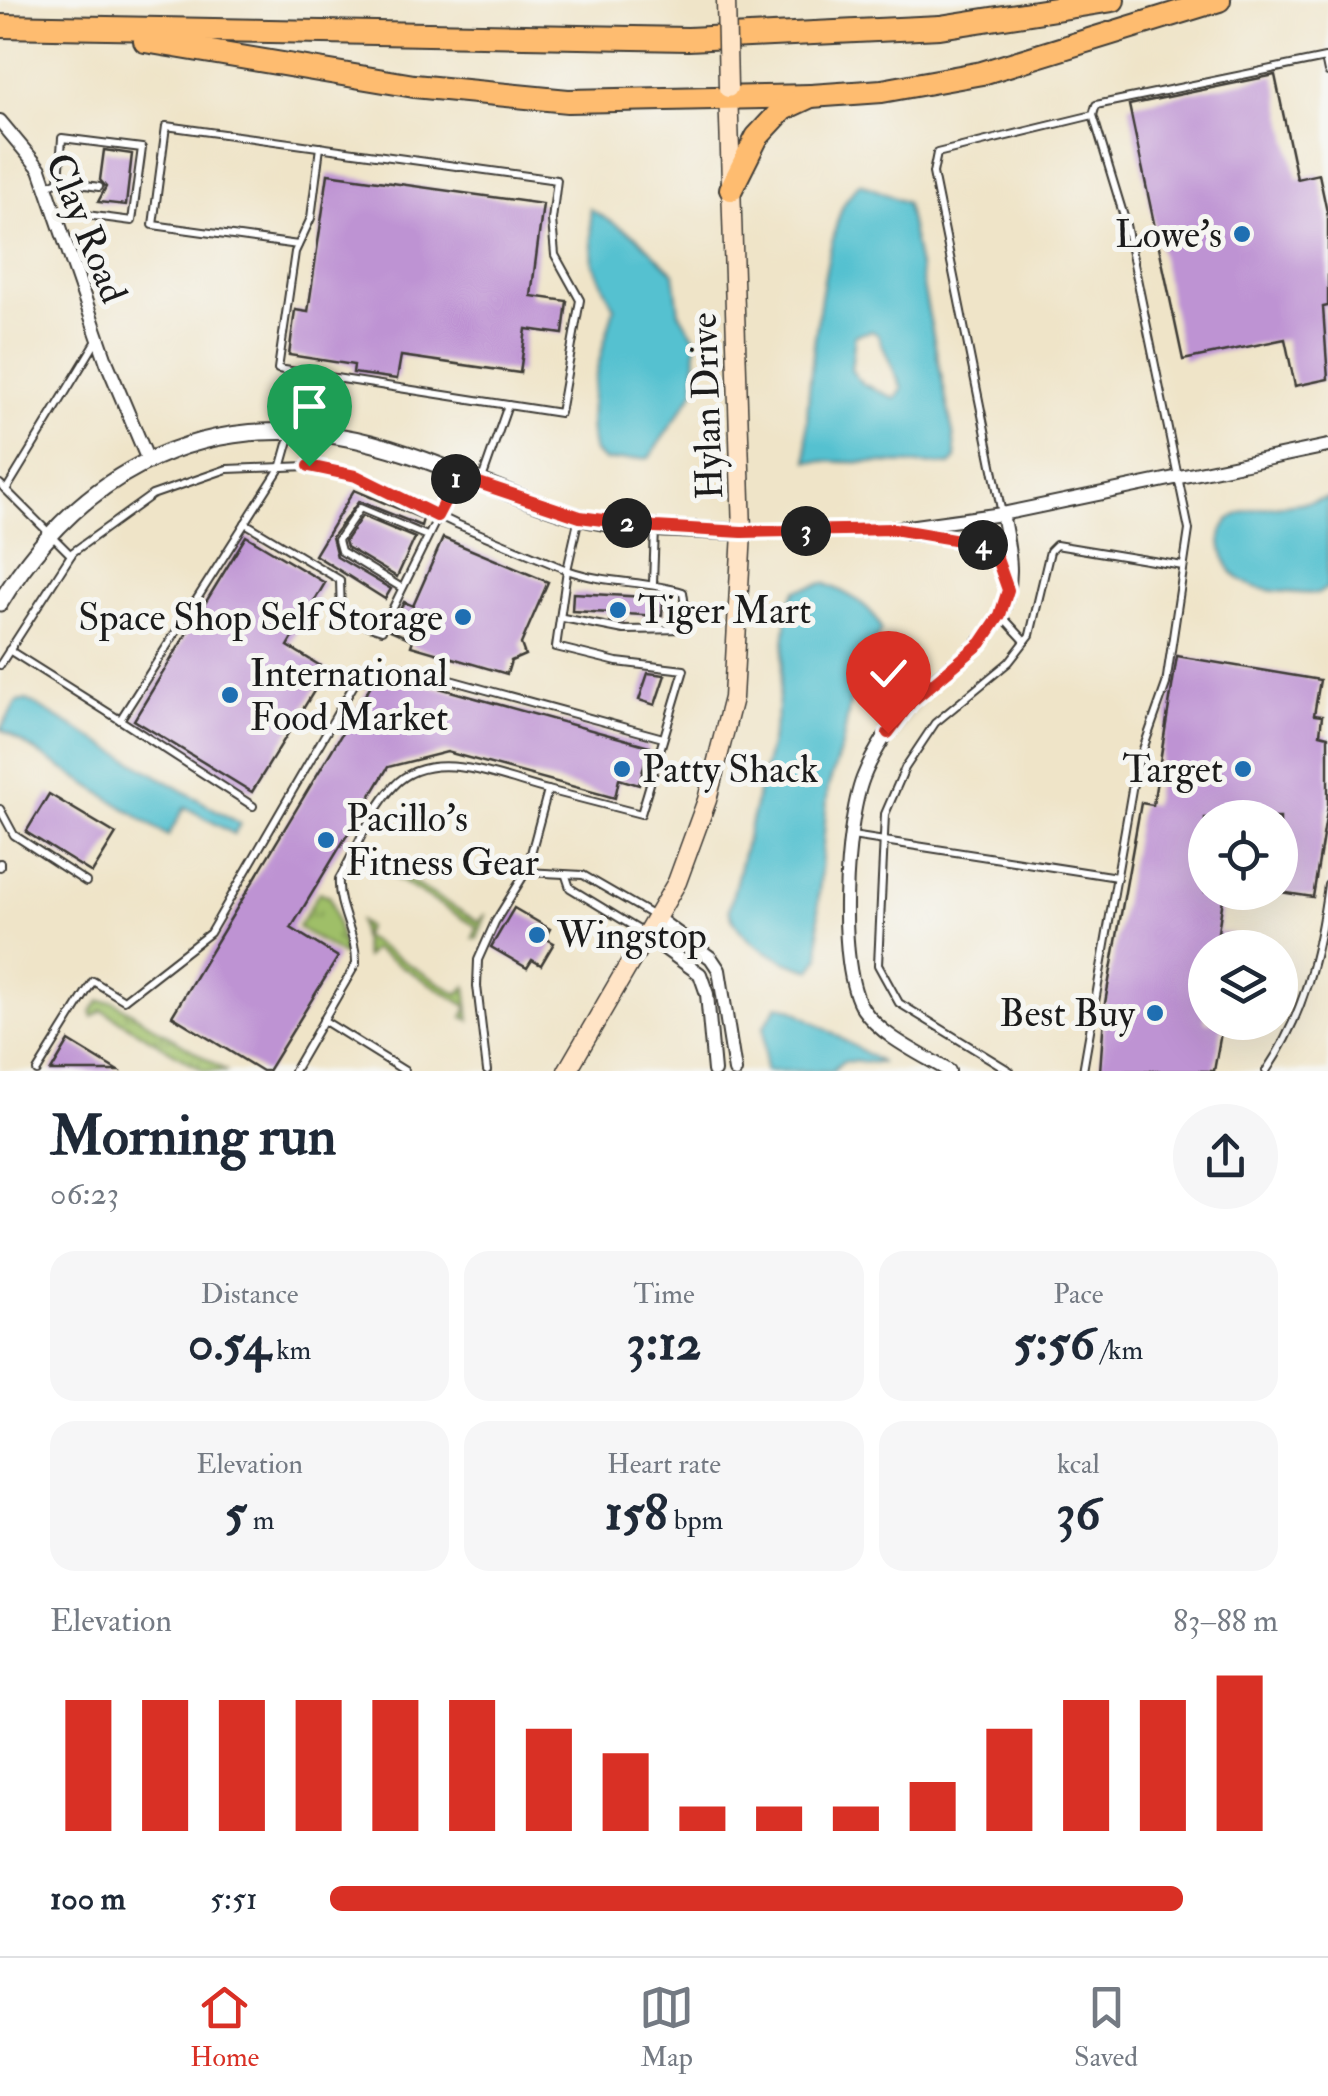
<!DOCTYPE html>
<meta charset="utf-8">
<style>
body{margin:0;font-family:"IM FELL Double Pica",serif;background:#f6f6f7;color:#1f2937;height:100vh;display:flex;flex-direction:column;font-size:38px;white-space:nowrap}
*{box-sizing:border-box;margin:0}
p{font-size:32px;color:#747a83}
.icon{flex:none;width:55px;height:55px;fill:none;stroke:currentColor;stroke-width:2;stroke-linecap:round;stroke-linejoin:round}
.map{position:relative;height:1071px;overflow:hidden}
.side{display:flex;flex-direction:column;background:#fff;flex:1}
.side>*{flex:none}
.tools{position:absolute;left:1188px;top:800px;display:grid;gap:20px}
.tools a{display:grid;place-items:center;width:110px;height:110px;border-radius:50%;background:#fff;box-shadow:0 10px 40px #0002;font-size:50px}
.pin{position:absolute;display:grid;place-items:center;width:85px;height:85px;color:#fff;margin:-102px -42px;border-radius:50% 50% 50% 0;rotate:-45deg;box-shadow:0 0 10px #0007}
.pin .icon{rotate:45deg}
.km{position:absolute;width:50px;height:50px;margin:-25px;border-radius:50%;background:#222;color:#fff;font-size:28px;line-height:50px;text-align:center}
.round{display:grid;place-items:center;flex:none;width:105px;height:105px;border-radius:52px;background:#f6f6f7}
.overview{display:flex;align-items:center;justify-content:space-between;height:170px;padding:0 50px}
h1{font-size:55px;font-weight:700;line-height:75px}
.figures{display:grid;grid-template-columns:repeat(3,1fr);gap:15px;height:170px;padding:10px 50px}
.figures div{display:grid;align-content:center;border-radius:25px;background:#f6f6f7;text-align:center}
.figures b{font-size:50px;font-weight:700}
.figures small{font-size:28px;font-weight:400}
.figures p{font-size:28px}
.chart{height:280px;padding:20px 50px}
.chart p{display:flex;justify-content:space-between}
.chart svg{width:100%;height:180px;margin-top:10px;stroke:#d93025;stroke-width:6}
ul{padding:0 50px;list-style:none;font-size:32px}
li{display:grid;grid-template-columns:160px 120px 1fr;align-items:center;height:75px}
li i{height:25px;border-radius:12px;background:#d93025}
.dock{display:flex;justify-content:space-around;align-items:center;height:140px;border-top:2px solid #e0e1e3;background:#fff;font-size:28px;color:#747a83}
.dock a{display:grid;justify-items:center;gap:5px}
.dock .active{color:#d93025}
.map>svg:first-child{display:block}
.grass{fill:url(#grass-tufts);stroke:#5e6e42;stroke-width:2.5}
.water{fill:#55c1d0;stroke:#386e76;stroke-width:2.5;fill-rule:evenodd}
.building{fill:#be93d3}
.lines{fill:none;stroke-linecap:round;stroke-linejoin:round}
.service-casing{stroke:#3c3a36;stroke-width:10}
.minor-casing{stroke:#3c3a36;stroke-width:16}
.tertiary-casing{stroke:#3c3a36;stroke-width:19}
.secondary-casing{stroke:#3c3a36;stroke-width:21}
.motorway-casing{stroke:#3c3a36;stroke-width:26}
.service{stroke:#fff;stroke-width:6}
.minor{stroke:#fff;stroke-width:12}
.tertiary{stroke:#fff;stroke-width:15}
.secondary{stroke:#ffe4c6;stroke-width:18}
.motorway{stroke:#febc70;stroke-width:22}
.secondary-bridge-casing{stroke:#3c3a36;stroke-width:21;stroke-linecap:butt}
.secondary-bridge{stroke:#ffe4c6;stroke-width:18}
.route-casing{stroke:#fff;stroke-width:20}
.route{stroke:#d93025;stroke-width:12}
.poi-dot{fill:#1f6fb2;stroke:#f6f6f2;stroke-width:4}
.labels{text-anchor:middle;stroke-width:10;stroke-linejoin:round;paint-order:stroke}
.street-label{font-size:38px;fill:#1c1c1c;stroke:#f6f6f2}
.poi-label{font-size:38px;fill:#1c1c1c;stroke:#f6f6f2;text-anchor:start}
</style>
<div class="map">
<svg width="1328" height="1071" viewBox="0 0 1328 1071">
<defs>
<pattern id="grass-tufts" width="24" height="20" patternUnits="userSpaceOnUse" patternTransform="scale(2.5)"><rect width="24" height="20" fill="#9fbf68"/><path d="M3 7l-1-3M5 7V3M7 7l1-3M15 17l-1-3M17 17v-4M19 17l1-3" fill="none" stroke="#819a55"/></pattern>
</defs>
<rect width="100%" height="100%" fill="#f6f6f2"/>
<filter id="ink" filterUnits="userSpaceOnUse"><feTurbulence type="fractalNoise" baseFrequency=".01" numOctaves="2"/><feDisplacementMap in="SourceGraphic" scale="20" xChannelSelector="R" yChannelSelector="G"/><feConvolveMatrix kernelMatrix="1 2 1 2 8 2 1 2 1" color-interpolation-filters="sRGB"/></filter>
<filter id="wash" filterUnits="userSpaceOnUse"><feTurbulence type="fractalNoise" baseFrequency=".0048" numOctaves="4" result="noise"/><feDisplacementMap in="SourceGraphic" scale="40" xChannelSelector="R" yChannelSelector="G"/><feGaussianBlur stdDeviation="2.25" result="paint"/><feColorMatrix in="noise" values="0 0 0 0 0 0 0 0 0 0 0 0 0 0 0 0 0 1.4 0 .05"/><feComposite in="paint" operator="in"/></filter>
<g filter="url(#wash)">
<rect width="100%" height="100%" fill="#efe4c8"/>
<g class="grass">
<polygon points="362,852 479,922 486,914 477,939 473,938 477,927 362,858"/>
<polygon points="319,892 330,897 346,957 298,927"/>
<polygon points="359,921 367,927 362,936 458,994 466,986 470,1020 463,1017 468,1007 373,949 365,958"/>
<polygon points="100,1001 114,1002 226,1071 204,1071 102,1010 93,1017 91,1011"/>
</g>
<g class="water">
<path d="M860 183 906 203 953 433 956 459 950 465 808 461C802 408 823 258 842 208 846 198 853 191 860 183ZM872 331 878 335 902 389 896 399 861 383 851 370 855 335Z"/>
<path d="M590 209 637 237 674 273 679 312 696 339 695 390 649 458 605 461 594 452C582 403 602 354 614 308L593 263Z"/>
<path d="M1328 498V587L1318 594C1275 591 1226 596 1221 541 1220 531 1226 521 1235 516 1261 503 1300 506 1328 498Z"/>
<path d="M824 583C847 594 873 604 881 630L853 687 842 746 828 787 818 904 820 957 811 970C780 961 739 943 729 910L777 717 788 604 796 590Z"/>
<polygon points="27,700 240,824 234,834 185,807 168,836 1,729 17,702"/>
<polygon points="778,1005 792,1009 882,1063 843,1061 832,1071 765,1071 764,1026"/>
</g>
<g id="blocks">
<g class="building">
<polygon points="1275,75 1297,179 1319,174 1328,217 1328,306 1323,307 1328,379 1295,386 1285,339 1183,360 1129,105"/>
<polygon points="104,150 132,154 126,205 98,202 106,187 100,180"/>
<polygon points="328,174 543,204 531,296 567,301 563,334 526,329 520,373 401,356 397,379 353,373 354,365 289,355 295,310 308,312"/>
<polygon points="354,490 423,519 421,526 359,501 332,537 337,557 391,589 385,599 315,555"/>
<polygon points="362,516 415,538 397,577 347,547 345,541"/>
<polygon points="246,536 325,583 288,646 327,670 252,792 134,720"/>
<polygon points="443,538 548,582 521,644 525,655 511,661 507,674 411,646 413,640 390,630 404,602 413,606"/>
<polygon points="573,593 663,598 662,616 625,614 624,623 612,621 612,613 572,611"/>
<polygon points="1177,656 1320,680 1314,715 1322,716 1320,734 1328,736 1328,805 1313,897 1280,892 1280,818 1205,818 1205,892 1224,892 1218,932 1233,934 1231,948 1205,948 1205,1022 1223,1022 1214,1071 1100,1071 1105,1003 1141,803 1153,805"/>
<polygon points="648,673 665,675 655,705 639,700"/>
<polygon points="396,676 649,746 639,785 619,779 615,798 447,752 388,767 291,928 338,957 268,1071 262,1071 172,1016 371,685"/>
<polygon points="49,794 116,834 92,873 26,832"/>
<polygon points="514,908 550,929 545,938 554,943 541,965 532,960 527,968 491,947"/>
<polygon points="69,1041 118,1071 51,1071"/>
</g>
</g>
</g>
<g filter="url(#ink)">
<use href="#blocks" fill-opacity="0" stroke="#3c3a36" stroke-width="2.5"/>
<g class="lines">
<defs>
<g id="service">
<polyline points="320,147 311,218 295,252 278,369 508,405"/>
<polyline points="59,181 99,187"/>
<polyline points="47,186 59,181 62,138 142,148 132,221 56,211"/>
<polyline points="298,245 153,225 166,126 557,180 552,220 555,255 580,300 560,413 508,405 482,479"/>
<polyline points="0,484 71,555"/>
<polyline points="6,490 96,342"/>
<polyline points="1002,514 933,173 937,153 1093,115 1096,105 1325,58 1328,72"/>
<polyline points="245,523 340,580 341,617 382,630 458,476"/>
<polyline points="653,583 655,529"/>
<polyline points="402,588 341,551 338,540 360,508 427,536"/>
<polyline points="1001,615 1025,641"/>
<path d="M563 618 624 630 688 629 683 592C644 580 606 584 567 570L579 517"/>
<polyline points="9,650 120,720"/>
<polyline points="0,665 73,552 152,495 227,469 309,466 356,476 454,523 567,570 556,647 617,662 684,670 641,814 548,790 526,872 495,922 478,960 477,986 487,1071"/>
<polyline points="253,806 120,720 282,465 291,433"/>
<polyline points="0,809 14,835 86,882"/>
<polyline points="852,836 1117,877"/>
<polyline points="0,863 0,867"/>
<polyline points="526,872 583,875 654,916"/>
<polyline points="566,876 570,888 644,933"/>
<polyline points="323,1020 405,1071"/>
<polyline points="37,1071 93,981 124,1000 210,933 359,676 395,665 663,738"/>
<path d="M294 1071 356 964C357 934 337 909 339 879 357 849 370 811 394 786 432 745 503 779 548 790"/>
<polyline points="1010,1071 899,1003 878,965 885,814 905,768 935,723 1009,662 1030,635 1050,551 1056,545 1183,566"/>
<polyline points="1083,1071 1135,772 1166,684 1189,530 1125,220 1093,115"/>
<path d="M1266 1071C1304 1015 1319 952 1328 885"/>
</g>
<g id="minor">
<polyline points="0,121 40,169 107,363 147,458"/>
<polyline points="742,532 893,529 1002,514 1328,446"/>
<path d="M906 532C952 542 990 526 1006 583"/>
<polyline points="658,919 711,958 719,970 735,1071"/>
<polyline points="649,937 700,974 707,994 714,1071"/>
<path d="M949 1071C921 1054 882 1037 863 1009 836 968 845 825 863 778 873 752 893 722 912 701 939 671 978 654 999 617 1017 585 1009 548 1002 514"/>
</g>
<path id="tertiary" d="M0 603C76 478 190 413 337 436 419 449 496 493 575 516 627 531 688 529 742 532"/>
<polyline id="secondary" points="567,1071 677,882 707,800 733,698 742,532 728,88"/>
<g id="motorway">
<polyline points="0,26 688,39 940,27 1113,0"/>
<polyline points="145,41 414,86 568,101 811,96"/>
<polyline points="731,189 757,137 783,109 811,96 882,91 982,73 1219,0"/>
</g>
</defs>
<use href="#service" class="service-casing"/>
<use href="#minor" class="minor-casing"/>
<use href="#tertiary" class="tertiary-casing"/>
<use href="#secondary" class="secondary-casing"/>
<use href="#motorway" class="motorway-casing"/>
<use href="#service" class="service"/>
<use href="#minor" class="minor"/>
<use href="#tertiary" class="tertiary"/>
<use href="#secondary" class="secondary"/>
<use href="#motorway" class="motorway"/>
<defs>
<polyline id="secondary-bridge" points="726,0 728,88"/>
</defs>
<use href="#secondary-bridge" class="secondary-bridge-casing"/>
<use href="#secondary-bridge" class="secondary-bridge"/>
</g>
</g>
<g class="lines" filter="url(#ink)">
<defs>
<polyline id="route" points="309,466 356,476 437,516 458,476 580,517 655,527 742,532 894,529 983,544 996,556 1008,590 1000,615 981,643 911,702 888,733"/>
</defs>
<use href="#route" class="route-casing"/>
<use href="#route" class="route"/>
</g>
<g class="poi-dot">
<circle cx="1242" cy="234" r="10"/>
<circle cx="618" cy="610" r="10"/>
<circle cx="463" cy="617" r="10"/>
<circle cx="230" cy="695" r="10"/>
<circle cx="622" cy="769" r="10"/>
<circle cx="1243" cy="769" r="10"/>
<circle cx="326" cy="840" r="10"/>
<circle cx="537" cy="935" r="10"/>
<circle cx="1155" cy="1013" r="10"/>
</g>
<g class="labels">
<g class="street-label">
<text transform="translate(87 228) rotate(68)" y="13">Clay Road</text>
<text transform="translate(706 406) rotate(-92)" y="13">Hylan Drive</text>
</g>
<g class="poi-label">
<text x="1222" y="247" text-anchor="end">Lowe's</text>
<text x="638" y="623">Tiger Mart</text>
<text x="443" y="630" text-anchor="end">Space Shop Self Storage</text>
<text x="250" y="686">International<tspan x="250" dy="44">Food Market</tspan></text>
<text x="642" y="782">Patty Shack</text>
<text x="1223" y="782" text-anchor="end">Target</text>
<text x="346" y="831">Pacillo's<tspan x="346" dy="44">Fitness Gear</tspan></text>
<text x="557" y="948">Wingstop</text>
<text x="1135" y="1026" text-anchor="end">Best Buy</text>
</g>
</g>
</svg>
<div class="tools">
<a><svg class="icon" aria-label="locate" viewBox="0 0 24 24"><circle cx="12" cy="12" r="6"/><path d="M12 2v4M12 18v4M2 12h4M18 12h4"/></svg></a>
<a><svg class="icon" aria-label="layers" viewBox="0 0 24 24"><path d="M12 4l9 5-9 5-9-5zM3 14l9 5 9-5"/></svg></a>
</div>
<div class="pin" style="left:309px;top:466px;background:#1e9e55"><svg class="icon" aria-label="arrive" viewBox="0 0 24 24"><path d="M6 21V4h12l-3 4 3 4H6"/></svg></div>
<div class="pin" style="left:888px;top:733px;background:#d93025"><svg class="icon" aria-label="check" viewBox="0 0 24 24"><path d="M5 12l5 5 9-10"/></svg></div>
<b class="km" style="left:456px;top:479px">1</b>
<b class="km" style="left:627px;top:523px">2</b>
<b class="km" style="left:806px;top:531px">3</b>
<b class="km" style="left:983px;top:545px">4</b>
</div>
<section class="side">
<div class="overview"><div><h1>Morning run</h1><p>06:23</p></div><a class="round"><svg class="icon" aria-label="share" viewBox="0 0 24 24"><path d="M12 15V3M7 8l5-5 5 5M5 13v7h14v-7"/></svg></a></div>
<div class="figures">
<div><p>Distance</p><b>0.54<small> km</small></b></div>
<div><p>Time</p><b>3:12</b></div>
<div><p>Pace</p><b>5:56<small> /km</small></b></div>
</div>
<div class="figures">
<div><p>Elevation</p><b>5<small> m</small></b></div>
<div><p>Heart rate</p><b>158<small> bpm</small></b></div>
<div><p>kcal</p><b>36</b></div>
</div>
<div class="chart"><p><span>Elevation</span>83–88 m</p>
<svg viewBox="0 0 160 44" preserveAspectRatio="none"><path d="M5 44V12M15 44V12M25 44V12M35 44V12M45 44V12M55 44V12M65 44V19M75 44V25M85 44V38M95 44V38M105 44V38M115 44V32M125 44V19M135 44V12M145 44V12M155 44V6"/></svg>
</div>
<ul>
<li><b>100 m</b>5:51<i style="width:90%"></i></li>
</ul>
</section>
<nav class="dock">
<a class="active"><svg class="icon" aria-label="home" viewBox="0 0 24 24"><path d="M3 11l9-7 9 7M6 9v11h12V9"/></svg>Home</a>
<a><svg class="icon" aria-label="map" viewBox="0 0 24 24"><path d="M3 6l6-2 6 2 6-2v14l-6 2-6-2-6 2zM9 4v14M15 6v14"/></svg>Map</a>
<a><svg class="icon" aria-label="saved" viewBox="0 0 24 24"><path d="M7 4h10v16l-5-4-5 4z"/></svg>Saved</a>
</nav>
